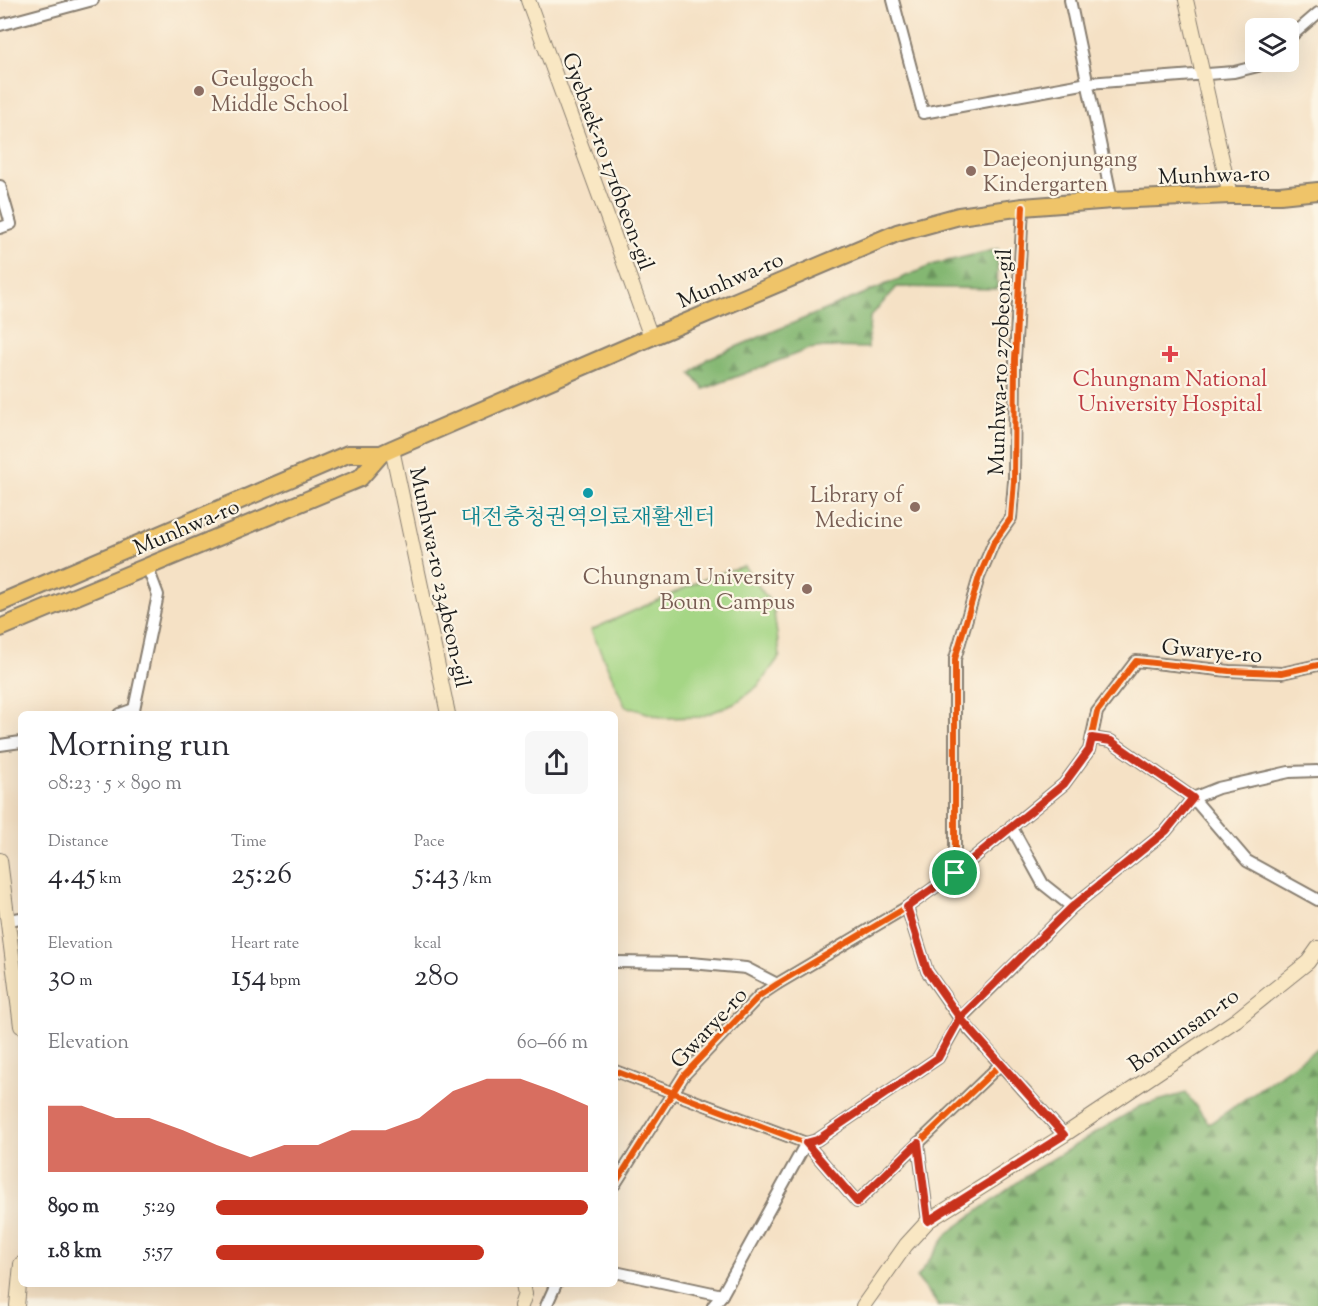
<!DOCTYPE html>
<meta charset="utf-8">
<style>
body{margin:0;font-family:"Sorts Mill Goudy","Noto Serif KR",serif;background:#f7f7f7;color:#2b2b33;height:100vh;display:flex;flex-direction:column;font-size:22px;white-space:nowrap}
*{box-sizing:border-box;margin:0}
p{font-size:20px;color:#7c7c81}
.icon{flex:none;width:33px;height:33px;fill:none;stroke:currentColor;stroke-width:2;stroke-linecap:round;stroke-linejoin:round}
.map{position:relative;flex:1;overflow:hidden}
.details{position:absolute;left:18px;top:711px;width:600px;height:576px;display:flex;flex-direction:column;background:#fff;border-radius:9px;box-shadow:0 6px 24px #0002}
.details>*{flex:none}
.tools{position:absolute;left:1245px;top:18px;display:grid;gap:12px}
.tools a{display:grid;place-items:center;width:54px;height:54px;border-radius:9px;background:#fff;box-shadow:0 6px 24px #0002;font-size:30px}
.pin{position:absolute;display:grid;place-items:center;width:51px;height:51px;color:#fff;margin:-26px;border:3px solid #fff;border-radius:50%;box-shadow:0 2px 6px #0007}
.round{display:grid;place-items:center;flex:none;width:63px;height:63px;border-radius:9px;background:#f7f7f7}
.headline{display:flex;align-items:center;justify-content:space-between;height:102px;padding:0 30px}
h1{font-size:33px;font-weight:600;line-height:45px}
.stats{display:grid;grid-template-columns:repeat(3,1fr);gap:9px;height:102px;padding:6px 30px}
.stats div{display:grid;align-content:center}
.stats b{font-size:30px;font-weight:600}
.stats small{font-size:16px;font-weight:400}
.stats p{font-size:16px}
.chart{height:168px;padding:12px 30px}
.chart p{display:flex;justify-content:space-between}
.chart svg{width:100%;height:108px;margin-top:6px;fill:#c8321e;opacity:.7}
ul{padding:0 30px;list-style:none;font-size:20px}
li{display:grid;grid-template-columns:96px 72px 1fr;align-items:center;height:45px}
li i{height:15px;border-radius:8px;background:#c8321e}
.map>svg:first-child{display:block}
.grass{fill:#a5d685;stroke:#607950;stroke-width:1.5}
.forest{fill:url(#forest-firs);stroke:#506a47;stroke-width:1.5}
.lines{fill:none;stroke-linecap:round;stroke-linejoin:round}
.street-casing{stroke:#887e70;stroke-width:14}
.secondary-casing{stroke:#887e70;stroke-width:16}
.primary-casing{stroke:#887e70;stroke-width:20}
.street{stroke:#fff;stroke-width:10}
.secondary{stroke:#f9e7c3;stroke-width:14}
.primary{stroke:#efc469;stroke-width:16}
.cycleway-casing{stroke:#fcf5e5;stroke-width:10}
.cycleway{stroke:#e8590c;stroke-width:6}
.route-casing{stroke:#fff;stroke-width:12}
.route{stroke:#c8321e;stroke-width:8}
.education-dot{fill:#8d6e63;stroke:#fcf5e5;stroke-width:2}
.health-dot{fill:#e0444e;stroke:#fcf5e5;stroke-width:2}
.culture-dot{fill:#0f9aa8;stroke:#fcf5e5;stroke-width:2}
.labels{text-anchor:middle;stroke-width:4.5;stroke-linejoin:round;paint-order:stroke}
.education-label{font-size:22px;fill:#785e54;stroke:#fcf5e5;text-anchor:start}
.street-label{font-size:22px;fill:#1c1c1c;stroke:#fcf5e5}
.health-label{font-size:22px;fill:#be3a42;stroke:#fcf5e5}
.culture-label{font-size:22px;fill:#0d838f;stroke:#fcf5e5}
</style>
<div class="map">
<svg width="1318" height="1306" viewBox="0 0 1318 1306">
<defs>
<pattern id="forest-firs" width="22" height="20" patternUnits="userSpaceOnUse" patternTransform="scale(1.5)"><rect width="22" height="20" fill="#84b772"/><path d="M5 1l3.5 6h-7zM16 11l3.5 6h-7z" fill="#6b945d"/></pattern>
</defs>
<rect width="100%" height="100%" fill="#fcf5e5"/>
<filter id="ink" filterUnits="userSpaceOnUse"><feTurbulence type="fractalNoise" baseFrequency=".0167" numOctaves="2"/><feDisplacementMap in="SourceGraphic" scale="12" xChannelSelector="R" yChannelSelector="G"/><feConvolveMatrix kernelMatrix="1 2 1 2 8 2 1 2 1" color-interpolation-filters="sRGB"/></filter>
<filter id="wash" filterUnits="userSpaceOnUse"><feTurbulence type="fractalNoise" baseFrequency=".008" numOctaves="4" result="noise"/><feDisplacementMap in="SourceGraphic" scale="24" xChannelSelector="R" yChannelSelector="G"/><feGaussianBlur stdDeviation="1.35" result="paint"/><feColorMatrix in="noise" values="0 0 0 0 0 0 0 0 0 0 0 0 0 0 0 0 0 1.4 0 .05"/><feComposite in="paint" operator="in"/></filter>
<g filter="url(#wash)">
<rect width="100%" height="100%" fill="#f5e1c5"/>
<polygon class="grass" points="744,566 773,606 780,656 759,685 734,704 700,717 663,718 625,706 591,630 714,575"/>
<g class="forest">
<polygon points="998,249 997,289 897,287 870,317 868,348 825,347 809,349 704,389 691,374 707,359 935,264"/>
<polygon points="1318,1048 1318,1306 939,1306 917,1278 948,1233 1034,1170 1140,1106 1186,1093 1209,1124"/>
</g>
</g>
<g filter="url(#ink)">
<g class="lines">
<defs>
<g id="street">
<polyline points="893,0 923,113 1088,83 1234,72 1258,66 1263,62"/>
<polyline points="1070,0 1112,200"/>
<polyline points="0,25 93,0"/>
<polyline points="1288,39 1318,13"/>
<polyline points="0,186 11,224 0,228"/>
<polyline points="120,714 134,709"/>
<polyline points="133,714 158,595 147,566"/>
<polyline points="1092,738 1111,741 1193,798 1247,861 1318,900"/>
<polyline points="0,745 21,742"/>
<polyline points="1011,826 1043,884 1072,907"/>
<polyline points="955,873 955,659 979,577 994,542 1011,518 1014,481 1015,359 1023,207"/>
<polyline points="907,907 927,971 960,1019 1064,1135"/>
<polyline points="8,920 21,918"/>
<polyline points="615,962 691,963 746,968 777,984"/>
<polyline points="615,1071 806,1143 857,1202 1001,1064"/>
<polyline points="918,1143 928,1221"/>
<polyline points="615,1184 684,1075 759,996 777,984 907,907 955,873 1064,784 1089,750 1097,712 1136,661 1229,671 1282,673 1318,665"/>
<polyline points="615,1272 722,1295"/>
<polyline points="546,1306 556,1284"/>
<polyline points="713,1306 722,1295 806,1143 817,1140 938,1058 960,1019 1072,907 1166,831 1193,798 1218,788 1289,772 1318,771"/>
</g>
<g id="secondary">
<polyline points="528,0 651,337"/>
<polyline points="1186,0 1230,195"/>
<polyline points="392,449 448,714"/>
<polyline points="0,860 21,1026"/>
<polyline points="17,1306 21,1264"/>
<polyline points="521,1306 525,1294 523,1284"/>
<polyline points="863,1306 906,1245 928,1221 1064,1135 1236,1020 1308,962 1318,948"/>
</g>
<g id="primary">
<polyline points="0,603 348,454 381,454"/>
<polyline points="0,628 360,478 381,454 392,449 651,337 897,233 959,216 1023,207 1112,200 1230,195 1280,195 1318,191"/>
</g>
</defs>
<use href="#street" class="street-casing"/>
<use href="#secondary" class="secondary-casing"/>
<use href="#primary" class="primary-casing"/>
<use href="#street" class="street"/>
<use href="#secondary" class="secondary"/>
<use href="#primary" class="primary"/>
<defs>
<g id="cycleway">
<polyline points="955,873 955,659 979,577 994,542 1011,518 1014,481 1015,359 1023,207"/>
<polyline points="615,1071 806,1143 857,1202 1001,1064"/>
<polyline points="615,1184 684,1075 759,996 777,984 907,907 955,873 1064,784 1089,750 1097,712 1136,661 1229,671 1282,673 1318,665"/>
</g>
</defs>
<use href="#cycleway" class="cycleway-casing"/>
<use href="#cycleway" class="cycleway"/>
</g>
</g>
<g class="lines" filter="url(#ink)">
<defs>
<polyline id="route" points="955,873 907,907 927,971 960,1018 1064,1135 928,1221 918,1143 857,1202 806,1143 817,1140 938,1058 960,1018 1072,907 1166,831 1193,798 1111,741 1092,738 1089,750 1064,784 955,873"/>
</defs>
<use href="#route" class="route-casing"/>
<use href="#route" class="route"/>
</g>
<g class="education-dot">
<circle cx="199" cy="91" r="6"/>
<circle cx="971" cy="171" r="6"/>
<circle cx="915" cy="507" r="6"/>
<circle cx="807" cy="589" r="6"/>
</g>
<path class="health-dot" d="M1167 345h6v6h6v6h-6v6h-6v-6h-6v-6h6z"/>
<circle class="culture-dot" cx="588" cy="493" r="6"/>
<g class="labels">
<g class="education-label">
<text x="211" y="86">Geulggoch<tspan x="211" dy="25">Middle School</tspan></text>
<text x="983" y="166">Daejeonjungang<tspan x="983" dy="25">Kindergarten</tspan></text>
<text x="903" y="502" text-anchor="end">Library of<tspan x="903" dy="25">Medicine</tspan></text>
<text x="795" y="584" text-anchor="end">Chungnam University<tspan x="795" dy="25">Boun Campus</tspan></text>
</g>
<g class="street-label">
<text transform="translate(609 161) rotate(70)" y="8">Gyebaek-ro 1716beon-gil</text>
<text transform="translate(1214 174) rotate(-2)" y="8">Munhwa-ro</text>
<text transform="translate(730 279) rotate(-23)" y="8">Munhwa-ro</text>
<text transform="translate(999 362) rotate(-88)" y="8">Munhwa-ro 270beon-gil</text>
<text transform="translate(186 526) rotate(-23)" y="8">Munhwa-ro</text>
<text transform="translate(441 577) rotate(78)" y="8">Munhwa-ro 234beon-gil</text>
<text transform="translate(1212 650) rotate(5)" y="8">Gwarye-ro</text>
<text transform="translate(708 1027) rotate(-47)" y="8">Gwarye-ro</text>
<text transform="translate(1183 1029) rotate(-35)" y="8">Bomunsan-ro</text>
</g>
<g class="health-label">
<text x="1170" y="386">Chungnam National<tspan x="1170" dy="25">University Hospital</tspan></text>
</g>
<g class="culture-label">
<text x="588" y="524">대전충청권역의료재활센터</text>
</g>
</g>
</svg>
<div class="tools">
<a><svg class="icon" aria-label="layers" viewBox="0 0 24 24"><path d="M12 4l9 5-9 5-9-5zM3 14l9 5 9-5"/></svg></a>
</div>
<div class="pin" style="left:955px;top:873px;background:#1e9e55"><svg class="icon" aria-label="arrive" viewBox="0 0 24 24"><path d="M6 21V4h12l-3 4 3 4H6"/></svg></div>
<section class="details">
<div class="headline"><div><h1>Morning run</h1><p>08:23 · 5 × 890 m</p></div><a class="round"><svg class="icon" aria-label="share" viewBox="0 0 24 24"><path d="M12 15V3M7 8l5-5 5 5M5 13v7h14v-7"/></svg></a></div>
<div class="stats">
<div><p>Distance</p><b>4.45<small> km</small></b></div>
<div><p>Time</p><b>25:26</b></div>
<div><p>Pace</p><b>5:43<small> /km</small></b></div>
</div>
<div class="stats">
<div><p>Elevation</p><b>30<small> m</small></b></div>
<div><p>Heart rate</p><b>154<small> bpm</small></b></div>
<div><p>kcal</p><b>280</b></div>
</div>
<div class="chart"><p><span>Elevation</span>60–66 m</p>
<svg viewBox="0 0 160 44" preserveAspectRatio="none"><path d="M0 44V17L10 17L20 22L30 22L40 27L50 33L60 38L70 33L80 33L90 27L100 27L110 22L120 11L130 6L140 6L150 11L160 17V44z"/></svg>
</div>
<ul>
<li><b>890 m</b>5:29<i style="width:100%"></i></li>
<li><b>1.8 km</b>5:57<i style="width:72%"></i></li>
</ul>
</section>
</div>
